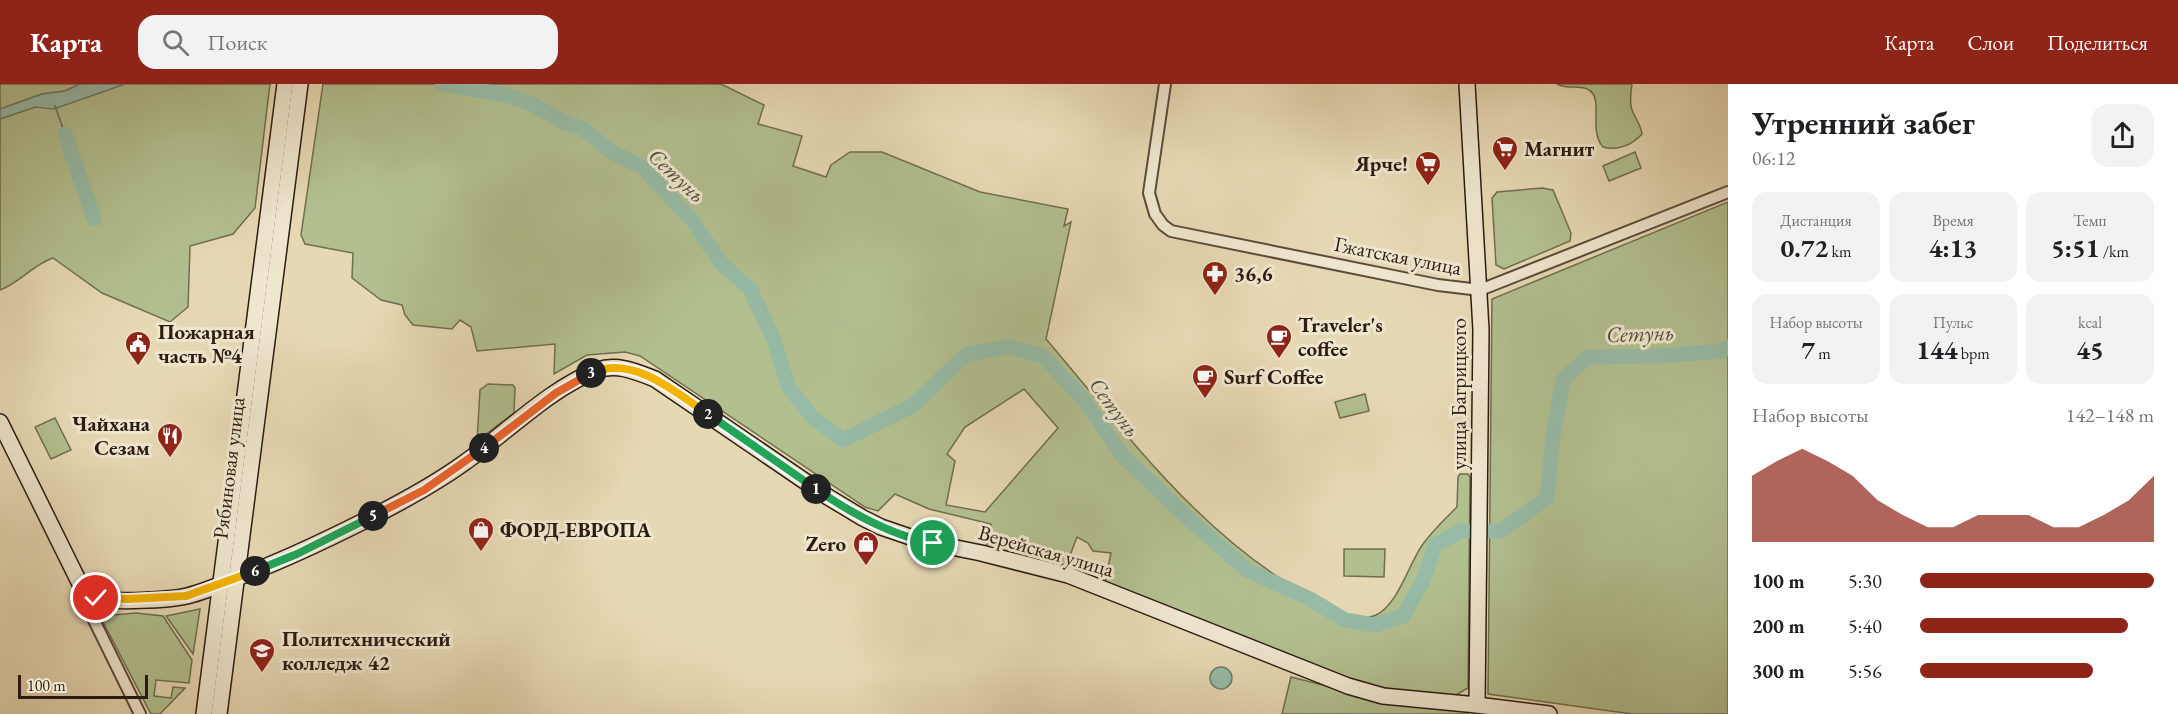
<!DOCTYPE html>
<html lang="ru">
<meta charset="utf-8">
<style>
body{margin:0;font-family:"EB Garamond",serif;background:#f2f2f2;color:#202124;height:100vh;display:flex;flex-direction:column;font-size:22px;white-space:nowrap}
*{box-sizing:border-box;margin:0}
p{font-size:20px;color:#757577}
.icon{flex:none;width:33px;height:33px;fill:none;stroke:currentColor;stroke-width:2;stroke-linecap:round;stroke-linejoin:round}
.map{position:relative;flex:1;overflow:hidden}
.panel{display:flex;flex-direction:column;background:#fff;width:450px}
.panel>*{flex:none}
.scale{position:absolute;left:18px;bottom:15px;width:130px;box-sizing:border-box;padding-left:6px;border:3px solid #2d1c12;border-top:0;font-size:16px;line-height:21px;white-space:nowrap;color:#2d1c12;-webkit-text-stroke:4px #efe6ce;paint-order:stroke}
.pin{position:absolute;display:grid;place-items:center;width:51px;height:51px;color:#fff;margin:-26px;border:3px solid #fff;border-radius:50%;box-shadow:0 2px 6px #0007}
.km{position:absolute;width:30px;height:30px;margin:-15px;border-radius:50%;background:#222;color:#fff;font-size:16px;line-height:30px;text-align:center}
.round{display:grid;place-items:center;flex:none;width:63px;height:63px;border-radius:18px;background:#f2f2f2}
.head{display:flex;align-items:center;justify-content:space-between;height:102px;padding:0 24px}
h1{font-size:33px;font-weight:700;line-height:45px}
.figures{display:grid;grid-template-columns:repeat(3,1fr);gap:9px;height:102px;padding:6px 24px}
.figures div{display:grid;align-content:center;border-radius:15px;background:#f2f2f2;text-align:center}
.figures b{font-size:26px;font-weight:700}
.figures small{font-size:16px;font-weight:400}
.figures p{font-size:16px}
.chart{height:168px;padding:12px 24px}
.chart p{display:flex;justify-content:space-between}
.chart svg{width:100%;height:108px;margin-top:6px;fill:#8f2418;opacity:.7}
ul{padding:0 24px;list-style:none;font-size:20px}
li{display:grid;grid-template-columns:96px 72px 1fr;align-items:center;height:45px}
li i{height:15px;border-radius:8px;background:#8f2418}
header{display:flex;align-items:center;gap:36px;box-sizing:border-box;height:84px;padding:0 30px;background:#8f2418;color:#fff}
header strong{font-size:28px}
nav{display:flex;gap:33px;margin-inline-start:auto;font-size:21px}
.search{width:420px;height:54px;background:#f2f2f2;display:flex;align-items:center;gap:15px;box-sizing:border-box;padding:0 21px;border-radius:18px;color:#757577;font-size:22px}
main{display:flex;flex:1;min-height:0}
.map>svg:first-child{display:block}
.green{fill:#b2bf8f;stroke:#706e50;stroke-width:1.5;fill-rule:evenodd}
.water{fill:#97bba6;stroke:#6d7b6b;stroke-width:1.5}
.lines{fill:none;stroke-linecap:round;stroke-linejoin:round}
.stream{stroke:#6d7b6b;stroke-width:2}
.river{stroke:#97bba6;stroke-width:15}
.street-casing{stroke:#5b4b3a;stroke-width:14}
.secondary-casing{stroke:#2d1c12;stroke-width:18}
.street{stroke:#efe6ce;stroke-width:10}
.secondary{stroke:#efe6ce;stroke-width:15}
.split-1-casing{stroke:#fff;stroke-width:12}
.split-2-casing{stroke:#fff;stroke-width:12}
.split-3-casing{stroke:#fff;stroke-width:12}
.split-4-casing{stroke:#fff;stroke-width:12}
.split-5-casing{stroke:#fff;stroke-width:12}
.split-6-casing{stroke:#fff;stroke-width:12}
.split-7-casing{stroke:#fff;stroke-width:12}
.split-8-casing{stroke:#fff;stroke-width:12}
.split-1{stroke:#22a559;stroke-width:8}
.split-2{stroke:#22a559;stroke-width:8}
.split-3{stroke:#f5b400;stroke-width:8}
.split-4{stroke:#f0652b;stroke-width:8}
.split-5{stroke:#f0652b;stroke-width:8}
.split-6{stroke:#22a559;stroke-width:8}
.split-7{stroke:#f5b400;stroke-width:8}
.split-8{stroke:#f5b400;stroke-width:8}
.labels{text-anchor:middle;stroke-width:6;stroke-linejoin:round;paint-order:stroke}
.poi-label{font-size:21px;font-weight:bold;fill:#2d1c12;stroke:#efe6ce;text-anchor:start}
.street-label{font-size:21px;fill:#2d1c12;stroke:#efe6ce}
.water-label{font-size:22px;font-style:italic;fill:#4d4c3e;stroke:#efe6ce}
</style>
<header>
<strong>Карта</strong>
<div class="search"><svg class="icon" aria-label="search" viewBox="0 0 24 24"><circle cx="10" cy="10" r="6"/><path d="M15 15l6 6"/></svg>Поиск</div>
<nav><a>Карта</a><a>Слои</a><a>Поделиться</a></nav>
</header>
<main>
<div class="map">
<svg width="1728" height="630" viewBox="0 0 1728 630">
<rect width="100%" height="100%" fill="#e6d8b3"/>
<filter id="stains"><feTurbulence type="fractalNoise" baseFrequency=".00333" numOctaves="4"/><feColorMatrix values="0 0 0 0 .2 0 0 0 0 .09 0 0 0 0 .02 0 0 0 .5 -.17"/></filter>
<radialGradient id="worn" r=".72"><stop offset=".6" stop-color="#630" stop-opacity="0"/><stop offset="1" stop-color="#630" stop-opacity=".3"/></radialGradient>
<g class="green">
<polygon points="0,0 80,0 65,7 42,10 0,25"/>
<path d="M125 0H270L255 124 233 150 190 162 188 223 170 238 102 209 53 174C32 181 20 199 0 206V35L35 23H56Z"/>
<path d="M323 0H721L764 21 758 40 802 52 793 82 826 93 831 81 850 68H882L980 108 1068 125 1064 142 1071 138 1046 255C1128 351 1208 463 1325 520 1341 527 1359 539 1376 531 1398 521 1409 479 1423 460 1433 446 1445 435 1457 423L1458 393 1460 390H1468L1470 393 1468 604 1454 612 1384 604 1350 595 1105 498 1111 469 1093 467 1088 459 1077 453 1066 482 986 463 991 440 929 425 895 410 878 427 865 423 640 272 625 268 587 271 554 290 555 260 477 267 471 243 460 236 452 245 413 241 405 231 402 221 381 216 352 194 353 169 305 160 301 151ZM1024 305 1058 344 985 428 946 421 955 377 947 370 965 343Z"/>
<path d="M1557 0H1632C1631 8 1629 18 1632 26 1635 35 1641 40 1642 50 1632 61 1618 67 1603 63 1588 46 1604 15 1589 6 1580 0 1567 6 1557 0Z"/>
<polygon points="1635,68 1641,84 1609,97 1603,82"/>
<polygon points="1542,104 1553,106 1571,149 1570,157 1504,185 1496,181 1492,114 1497,108"/>
<polygon points="1728,118 1728,630 1632,630 1488,610 1492,215"/>
<polygon points="488,300 513,301 515,304 514,329 477,357 480,306"/>
<polygon points="1365,310 1369,327 1340,334 1335,318"/>
<polygon points="55,334 71,366 51,375 35,343"/>
<polygon points="1344,465 1385,465 1384,493 1344,492"/>
<polygon points="200,525 193,570 166,532"/>
<polygon points="136,529 163,532 192,576 189,599 156,596 154,612 171,614 173,603 185,604 160,630 151,630 102,536 113,531"/>
<polygon points="1291,593 1382,616 1469,627 1468,630 1282,630"/>
</g>
<g class="water">
<polygon points="80,0 125,0 54,25 35,23 0,35 0,25 42,10 65,7"/>
<circle cx="1221" cy="594" r="11"/>
</g>
<g class="lines">
<polyline class="stream" points="55,22 65,50"/>
<g class="river">
<polyline points="442,0 507,11 532,20 563,38 582,44 613,69 642,83 692,136 721,179 750,205 774,256 788,302 813,334 843,356 912,322 967,270 1010,263 1043,272 1084,316 1121,370 1192,438 1247,486 1310,515 1345,536 1374,541 1403,532 1423,497 1435,461 1461,447 1501,447 1547,414 1553,352 1563,296 1587,273 1661,272 1722,267 1728,263"/>
<polyline points="65,50 94,135"/>
</g>
<defs>
<g id="street">
<polyline points="1165,0 1149,109 1155,130 1163,141 1171,147 1438,201 1480,206 1728,108"/>
<polyline points="84,508 86,520 140,630"/>
</g>
<g id="secondary">
<polyline points="1467,0 1481,246 1477,621"/>
<path d="M0 338 84 508C88 510 92 513 96 514 112 519 170 516 187 512 207 507 227 498 247 490 286 475 324 457 362 438 398 420 432 402 464 379 505 350 551 303 598 286 617 279 637 288 655 295L828 413 863 434 881 443 922 457 981 469 1068 491 1348 602 1383 612 1477 621 1549 630"/>
<polyline points="204,630 285,0"/>
<polyline points="219,630 300,0"/>
</g>
</defs>
<use href="#street" class="street-casing"/>
<use href="#secondary" class="secondary-casing"/>
<use href="#street" class="street"/>
<use href="#secondary" class="secondary"/>
</g>
<g class="lines">
<defs>
<path id="split-1" d="M816 405C851 429 891 452 933 459"/>
<polyline id="split-2" points="708,330 816,405"/>
<path id="split-3" d="M591 289C633 270 675 308 708 330"/>
<polyline id="split-4" points="484,364 556,309 591,289"/>
<polyline id="split-5" points="373,432 424,406 484,364"/>
<polyline id="split-6" points="255,487 297,470 373,432"/>
<polyline id="split-7" points="128,515 186,512 255,487"/>
<polyline id="split-8" points="96,514 128,515"/>
</defs>
<use href="#split-1" class="split-1-casing"/>
<use href="#split-2" class="split-2-casing"/>
<use href="#split-3" class="split-3-casing"/>
<use href="#split-4" class="split-4-casing"/>
<use href="#split-5" class="split-5-casing"/>
<use href="#split-6" class="split-6-casing"/>
<use href="#split-7" class="split-7-casing"/>
<use href="#split-8" class="split-8-casing"/>
<use href="#split-1" class="split-1"/>
<use href="#split-2" class="split-2"/>
<use href="#split-3" class="split-3"/>
<use href="#split-4" class="split-4"/>
<use href="#split-5" class="split-5"/>
<use href="#split-6" class="split-6"/>
<use href="#split-7" class="split-7"/>
<use href="#split-8" class="split-8"/>
</g>
<defs>
<symbol id="supermarket-pin" viewBox="-11 -11 22 30"><path d="M0 17L-7.5 6A9.5 9.5 0 1 1 7.5 6Z" fill="#8f2418" stroke="#efe6ce"/><path d="M-6-5.5h2.5l.6 2H6L4.5 2H-2.5L-4.4-4H-6ZM-1.5 3.2a1.3 1.3 0 1 0 .1 0ZM3 3.2a1.3 1.3 0 1 0 .1 0Z" fill="#fff"/></symbol>
<symbol id="pharmacy-pin" viewBox="-11 -11 22 30"><path d="M0 17L-7.5 6A9.5 9.5 0 1 1 7.5 6Z" fill="#8f2418" stroke="#efe6ce"/><path d="M-2-6h4v4h4v4h-4v4h-4v-4h-4v-4h4Z" fill="#fff"/></symbol>
<symbol id="cafe-pin" viewBox="-11 -11 22 30"><path d="M0 17L-7.5 6A9.5 9.5 0 1 1 7.5 6Z" fill="#8f2418" stroke="#efe6ce"/><path d="M-5.5-4.5H6V0H3Q3 3.5 0 3.5H-2.5Q-5.5 3.5-5.5 0ZM3-3.2v2h1.7v-2ZM-6 4.5H4V6H-6Z" fill="#fff"/></symbol>
<symbol id="civic-pin" viewBox="-11 -11 22 30"><path d="M0 17L-7.5 6A9.5 9.5 0 1 1 7.5 6Z" fill="#8f2418" stroke="#efe6ce"/><path d="M-.6-6.5H3V-4.5H.6V-3L4-1V1h2V6H-6V1h2V-1L-.6-3ZM-1.2 2.5V6h2.4V2.5Z" fill="#fff"/></symbol>
<symbol id="restaurant-pin" viewBox="-11 -11 22 30"><path d="M0 17L-7.5 6A9.5 9.5 0 1 1 7.5 6Z" fill="#8f2418" stroke="#efe6ce"/><path d="M-5-6h1v4h1v-4h1v4h1v-4h1v5L-1.5 .5V6h-2V.5L-5-1ZM5-6V6H3V1.5H1.5Q1.5-4 5-6Z" fill="#fff"/></symbol>
<symbol id="shop-pin" viewBox="-11 -11 22 30"><path d="M0 17L-7.5 6A9.5 9.5 0 1 1 7.5 6Z" fill="#8f2418" stroke="#efe6ce"/><path d="M-5-2.5h2.3a2.7 3.5 0 0 1 5.4 0H5L5.5 6h-11ZM-1.5-2.5h3a1.5 2.3 0 0 0-3 0Z" fill="#fff"/></symbol>
<symbol id="university-pin" viewBox="-11 -11 22 30"><path d="M0 17L-7.5 6A9.5 9.5 0 1 1 7.5 6Z" fill="#8f2418" stroke="#efe6ce"/><path d="M0-5L7-2L0 1L-7-2ZM-4 1L0 2.5L4 1V4Q0 6-4 4Z" fill="#fff"/></symbol>
</defs>
<g fill-rule="evenodd">
<use href="#supermarket-pin" x="1490" y="50" width="30" height="40"/>
<use href="#supermarket-pin" x="1413" y="65" width="30" height="40"/>
<use href="#pharmacy-pin" x="1200" y="175" width="30" height="40"/>
<use href="#cafe-pin" x="1264" y="238" width="30" height="40"/>
<use href="#civic-pin" x="123" y="245" width="30" height="40"/>
<use href="#cafe-pin" x="1190" y="278" width="30" height="40"/>
<use href="#restaurant-pin" x="155" y="337" width="30" height="40"/>
<use href="#shop-pin" x="466" y="431" width="30" height="40"/>
<use href="#shop-pin" x="851" y="445" width="30" height="40"/>
<use href="#university-pin" x="247" y="552" width="30" height="40"/>
</g>
<g class="labels">
<g class="poi-label">
<text x="1524" y="72">Магнит</text>
<text x="1408" y="87" text-anchor="end">Ярче!</text>
<text x="1234" y="197">36,6</text>
<text x="1298" y="248">Traveler's<tspan x="1298" dy="24">coffee</tspan></text>
<text x="158" y="255">Пожарная<tspan x="158" dy="24">часть №4</tspan></text>
<text x="1224" y="300">Surf Coffee</text>
<text x="150" y="347" text-anchor="end">Чайхана<tspan x="150" dy="24">Сезам</tspan></text>
<text x="500" y="453">ФОРД-ЕВРОПА</text>
<text x="846" y="467" text-anchor="end">Zero</text>
<text x="282" y="562">Политехнический<tspan x="282" dy="24">колледж 42</tspan></text>
</g>
<g class="street-label">
<text transform="translate(1398 172) rotate(11)" y="7">Гжатская улица</text>
<text transform="translate(1459 310) rotate(-90)" y="7">улица Багрицкого</text>
<text transform="translate(229 384) rotate(-83)" y="7">Рябиновая улица</text>
<text transform="translate(1046 467) rotate(16)" y="7">Верейская улица</text>
</g>
<g class="water-label">
<text transform="translate(677 91) rotate(43)" y="8">Сетунь</text>
<text transform="translate(1640 249) rotate(-2)" y="8">Сетунь</text>
<text transform="translate(1115 323) rotate(53)" y="8">Сетунь</text>
</g>
</g>
<rect width="100%" height="100%" filter="url(#stains)"/>
<rect width="100%" height="100%" fill="url(#worn)"/>
</svg>
<div class="scale">100 m</div>
<div class="pin" style="left:933px;top:459px;background:#1e9e55"><svg class="icon" aria-label="arrive" viewBox="0 0 24 24"><path d="M6 21V4h12l-3 4 3 4H6"/></svg></div>
<div class="pin" style="left:96px;top:514px;background:#d93025"><svg class="icon" aria-label="check" viewBox="0 0 24 24"><path d="M5 12l5 5 9-10"/></svg></div>
<b class="km" style="left:816px;top:405px">1</b>
<b class="km" style="left:708px;top:330px">2</b>
<b class="km" style="left:591px;top:289px">3</b>
<b class="km" style="left:484px;top:364px">4</b>
<b class="km" style="left:373px;top:432px">5</b>
<b class="km" style="left:255px;top:487px">6</b>
</div>
<section class="panel">
<div class="head"><div><h1>Утренний забег</h1><p>06:12</p></div><a class="round"><svg class="icon" aria-label="share" viewBox="0 0 24 24"><path d="M12 15V3M7 8l5-5 5 5M5 13v7h14v-7"/></svg></a></div>
<div class="figures">
<div><p>Дистанция</p><b>0.72<small> km</small></b></div>
<div><p>Время</p><b>4:13</b></div>
<div><p>Темп</p><b>5:51<small> /km</small></b></div>
</div>
<div class="figures">
<div><p>Набор высоты</p><b>7<small> m</small></b></div>
<div><p>Пульс</p><b>144<small> bpm</small></b></div>
<div><p>kcal</p><b>45</b></div>
</div>
<div class="chart"><p><span>Набор высоты</span>142–148 m</p>
<svg viewBox="0 0 160 44" preserveAspectRatio="none"><path d="M0 44V17L10 11L20 6L30 11L40 17L50 27L60 33L70 38L80 38L90 33L100 33L110 33L120 38L130 38L140 33L150 27L160 17V44z"/></svg>
</div>
<ul>
<li><b>100 m</b>5:30<i style="width:100%"></i></li>
<li><b>200 m</b>5:40<i style="width:89%"></i></li>
<li><b>300 m</b>5:56<i style="width:74%"></i></li>
</ul>
</section>
</main>
